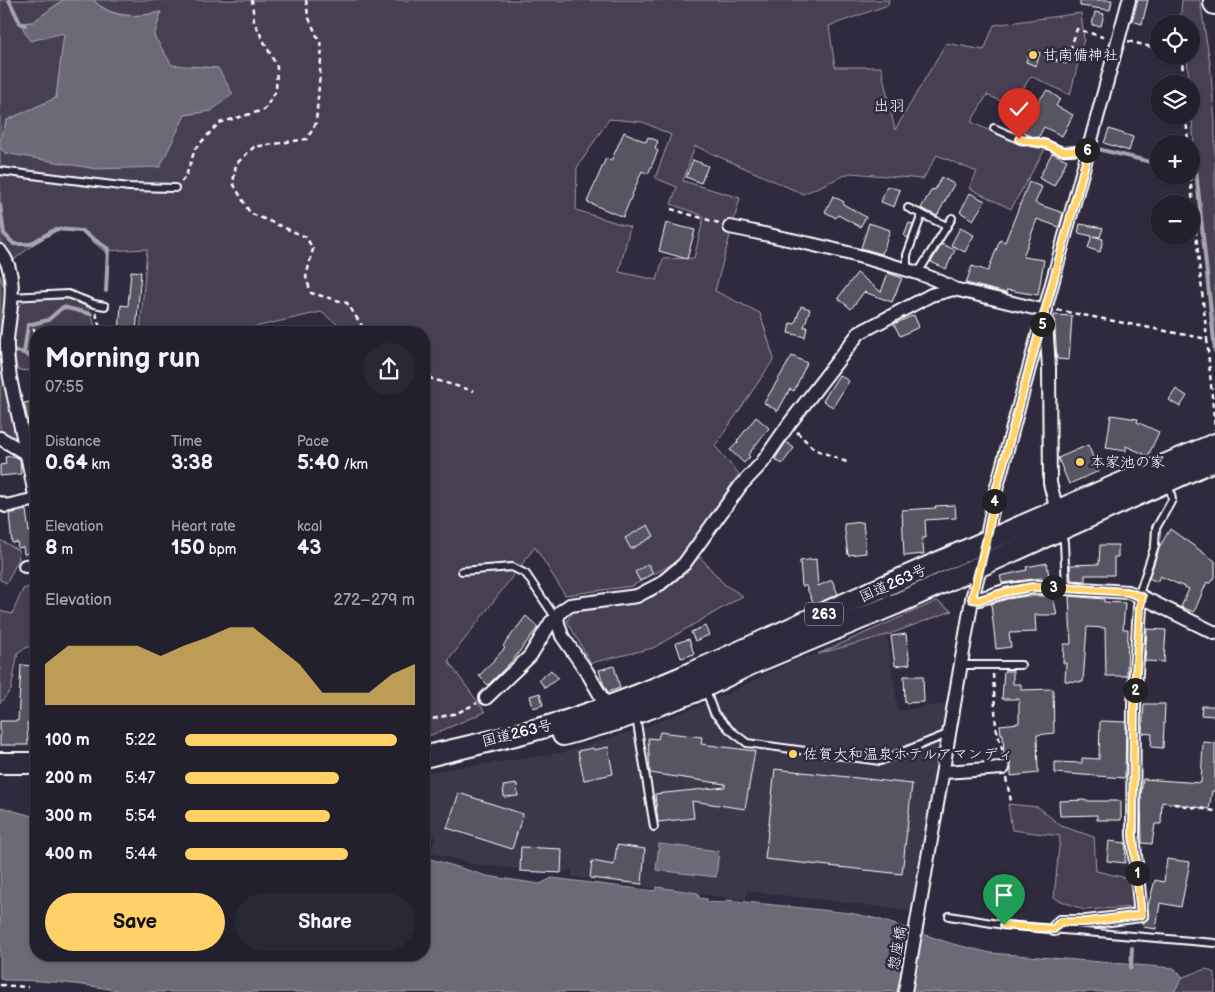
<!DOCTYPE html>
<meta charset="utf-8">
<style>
body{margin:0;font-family:"Balsamiq Sans","Klee One",sans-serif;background:#2b2836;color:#f1f3f6;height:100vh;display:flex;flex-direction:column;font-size:19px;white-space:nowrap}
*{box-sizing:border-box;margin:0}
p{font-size:16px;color:#a3a3aa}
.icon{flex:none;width:28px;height:28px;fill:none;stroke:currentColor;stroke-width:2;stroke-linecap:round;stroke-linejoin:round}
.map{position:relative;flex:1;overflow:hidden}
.drawer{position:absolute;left:30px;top:326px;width:400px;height:635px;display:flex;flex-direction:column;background:#23202e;border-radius:20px;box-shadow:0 1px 4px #0004,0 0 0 1px #403e4a}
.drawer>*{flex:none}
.fabs{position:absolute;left:1150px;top:15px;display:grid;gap:10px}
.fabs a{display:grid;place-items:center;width:50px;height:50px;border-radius:50%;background:#23202e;box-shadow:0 1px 4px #0004,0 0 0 1px #403e4a;font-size:25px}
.pin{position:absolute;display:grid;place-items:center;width:42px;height:42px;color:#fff;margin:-51px -21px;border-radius:50% 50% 50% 0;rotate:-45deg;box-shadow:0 0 5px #0007}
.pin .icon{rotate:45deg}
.km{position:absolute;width:25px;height:25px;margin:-12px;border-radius:50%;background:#222;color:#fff;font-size:14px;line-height:25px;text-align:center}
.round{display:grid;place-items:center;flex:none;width:52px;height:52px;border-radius:26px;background:#2b2836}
.summary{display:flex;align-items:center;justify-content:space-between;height:85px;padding:0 15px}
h1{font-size:28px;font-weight:600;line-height:38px}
.metrics{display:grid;grid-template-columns:repeat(3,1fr);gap:8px;height:85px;padding:5px 15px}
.metrics div{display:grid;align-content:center}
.metrics b{font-size:21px;font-weight:600}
.metrics small{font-size:14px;font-weight:400}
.metrics p{font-size:14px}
.chart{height:140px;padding:10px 15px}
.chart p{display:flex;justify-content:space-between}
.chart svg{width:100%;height:90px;margin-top:5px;fill:#ffd166;opacity:.7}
.primary-button{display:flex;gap:10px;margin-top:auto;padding:10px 15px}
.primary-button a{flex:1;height:58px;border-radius:30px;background:#ffd166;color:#111;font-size:20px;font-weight:600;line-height:58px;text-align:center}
.primary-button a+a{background:#2b2836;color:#f1f3f6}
ul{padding:0 15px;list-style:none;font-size:16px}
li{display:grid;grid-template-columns:80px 60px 1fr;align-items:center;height:38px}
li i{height:12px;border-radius:6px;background:#ffd166}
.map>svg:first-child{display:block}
.built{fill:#3c3749}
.green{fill:#464152;stroke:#a2a0a8;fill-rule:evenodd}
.water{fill:#6d6a77;stroke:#a7a6ad}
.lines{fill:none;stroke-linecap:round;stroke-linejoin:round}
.stream{stroke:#a7a6ad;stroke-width:4}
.building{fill:#595564;stroke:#fff}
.service-casing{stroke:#fff;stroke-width:10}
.minor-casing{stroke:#fff;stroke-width:16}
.trunk-casing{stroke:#fff;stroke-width:24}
.motorway-casing{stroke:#fff;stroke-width:26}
.path{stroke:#fff;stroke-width:2.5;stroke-dasharray:5 4;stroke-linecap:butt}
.service{stroke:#2f2a3d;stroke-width:6}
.minor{stroke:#2f2a3d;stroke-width:12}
.trunk{stroke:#2f2a3d;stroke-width:20}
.motorway{stroke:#2f2a3d;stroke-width:22}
.route-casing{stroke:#fff;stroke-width:10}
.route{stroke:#ffd166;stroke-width:6}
.poi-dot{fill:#ffd166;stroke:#2f2a3d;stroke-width:2}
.labels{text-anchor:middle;stroke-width:5;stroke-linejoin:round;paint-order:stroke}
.shield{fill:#2f2a3d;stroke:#c1bfc5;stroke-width:1}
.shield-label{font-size:14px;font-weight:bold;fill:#fff}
.poi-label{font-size:15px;fill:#fff;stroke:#2f2a3d;text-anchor:start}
.street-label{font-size:15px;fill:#fff;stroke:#2f2a3d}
.neighbourhood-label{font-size:16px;fill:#fff;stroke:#2f2a3d}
</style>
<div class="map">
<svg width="1215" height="992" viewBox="0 0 1215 992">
<rect width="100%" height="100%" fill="#2f2a3d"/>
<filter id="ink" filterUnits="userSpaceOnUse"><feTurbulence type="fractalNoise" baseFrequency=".02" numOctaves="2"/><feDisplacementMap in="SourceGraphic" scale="10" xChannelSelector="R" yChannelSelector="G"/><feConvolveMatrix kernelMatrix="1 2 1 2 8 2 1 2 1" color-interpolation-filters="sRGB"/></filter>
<g filter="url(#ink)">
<polygon class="built" points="887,635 898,711 950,703 913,911 748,891 746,900 572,877 572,869 563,873 479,865 431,853 436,837 424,833 424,773 561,753 642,728 716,699 795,660"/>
<g class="green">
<polygon points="0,0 63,0 33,22 21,23 65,32 56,98 7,120 0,139"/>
<path d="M93 0H889L888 5 829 26 835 67H881L895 130 946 43 984 50 994 25 1081 13 1084 39 1070 95 1031 76 1012 106 987 95 971 122 1020 145 1045 149 1011 209 969 188 977 172 937 155 923 179 850 173 803 194 695 146 683 181 740 198 715 291 760 313 774 359 715 446 739 474 679 560 632 586 565 595 535 547 448 661 485 712 424 738V332H348L321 312 241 330 240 332H140L147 249 104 251 82 232 58 230 34 244 15 259 0 261V147L5 153 185 115 211 111 218 68 172 66 154 36 161 12C135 17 114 19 93 0ZM609 119 643 122 671 135 655 178 677 187 671 204 704 216 694 258 663 259 657 280 619 272 630 227 576 210 577 168Z"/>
<polygon points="1182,0 1200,0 1210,63 1215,123 1215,338 1195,157 1191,107 1191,84 1189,84 1187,56 1191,56 1191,24 1180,24"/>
<polygon points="0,275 7,296 2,345 0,343"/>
<polygon points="25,299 70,299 89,308 95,326 101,332 36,332 36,371 17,370 13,340 17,308"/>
<polygon points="6,370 20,445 0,434 0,372"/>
<polygon points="0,540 18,550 19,558 7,583 0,580"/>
<polygon points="700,557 724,584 743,596 653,648 591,663 567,621 576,608 653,597"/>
<polygon points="32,586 36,624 36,643 18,652 11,690 0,703 0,611 12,614 23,589"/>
<polygon points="937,601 952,611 887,635 818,654"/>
<polygon points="1008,804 1038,807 1061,826 1094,837 1096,871 1131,879 1134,907 1084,910 1054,898 1060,836 1012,830"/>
<polygon points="1174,968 1183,977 1206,969 1215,973 1215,992 1159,992 1165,974"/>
</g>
<g class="water">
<path d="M63 0H93C114 20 135 17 161 12L154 36 172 65 218 68 233 94 211 111 185 115 160 167 96 169 5 153 0 147V139L7 120 56 98 64 33 30 41 20 23 33 22Z"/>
<path d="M0 807 36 817V955H424V857L487 876 540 884 552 878 655 891 657 887 698 893 699 898 707 899V902L725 903 727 900 850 913 878 919 953 944 991 953 1174 968 1183 977 1175 990 1176 992H126C86 984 45 980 3 980L0 979Z"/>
<polygon points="659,844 719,851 716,877 656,870"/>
</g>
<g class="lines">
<g class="stream">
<polyline points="9,0 20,23 25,25"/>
<polyline points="1098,149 1159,164"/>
<polyline points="1196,170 1215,351"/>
<polyline points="0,205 4,234 14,244 30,244 56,229 82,231 108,249 106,291"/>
<polyline points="0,347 24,353 36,360"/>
<polyline points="24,353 28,325 48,320 63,307 91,314"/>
<polyline points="1131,968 1132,948"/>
</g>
</g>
<g class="building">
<polygon points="1080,0 1112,0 1110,10 1080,6"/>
<polygon points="1138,0 1148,0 1142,24 1132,21"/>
<polygon points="1095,12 1104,14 1101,26 1092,25"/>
<polygon points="1030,50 1040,53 1036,66 1026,62"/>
<polygon points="1047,90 1060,99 1056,106 1073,115 1062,136 1044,127 1038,138 1031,136 1020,130 1027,116 1024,114 1032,100 1037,103"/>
<polygon points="1109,129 1133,137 1129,151 1104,143"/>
<polygon points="624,132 646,142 648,137 658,141 655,149 658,151 648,174 642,171 623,217 587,202 606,158 611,161"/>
<polygon points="1052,153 1067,160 1054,186 1039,178"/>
<polygon points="693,160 708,166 701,183 686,177"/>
<polygon points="941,177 954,184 937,216 921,208 932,189 935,190"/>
<polygon points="1029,182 1042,187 1035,203 1063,213 1059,227 1037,219 1023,257 1044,260 1038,295 1007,290 1006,293 966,283 972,266 988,271 1000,240 1005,242"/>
<polygon points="887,186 900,190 894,207 881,202"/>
<polygon points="970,193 985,201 973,220 960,212"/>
<polygon points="833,196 844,202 843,204 866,217 860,227 838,215 836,218 825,212"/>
<polygon points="666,223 695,230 687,259 659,251"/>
<polygon points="869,223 890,230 882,254 861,248"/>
<polygon points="909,223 913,224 908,238 904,236"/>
<polygon points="1080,224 1103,228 1100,237 1093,236 1103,239 1100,252 1088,248 1092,236 1078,233"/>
<polygon points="960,228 974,235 965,252 951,245"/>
<polygon points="942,244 955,250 946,269 931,262"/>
<polygon points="131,271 141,272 136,332 119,332 121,305 128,306"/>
<polygon points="857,273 881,292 888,273 902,278 892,302 864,292 851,309 838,298"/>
<polygon points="801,306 810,309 804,327 807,327 805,337 788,333 790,323 795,324"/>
<polygon points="914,315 919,327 900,336 894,324"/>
<polygon points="1054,315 1072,316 1069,360 1057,359"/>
<polygon points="792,356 807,363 794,391 790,389 778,411 764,403"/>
<polygon points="839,375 849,381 833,407 823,401"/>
<polygon points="1176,389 1187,396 1180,407 1169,400"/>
<polygon points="36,401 36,443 33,443 24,403"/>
<polygon points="1111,415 1138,419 1137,422 1159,432 1148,456 1126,446 1126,451 1106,448"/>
<polygon points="756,417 769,428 748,455 750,457 744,463 730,450 738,442 737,441"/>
<polygon points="786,442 794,448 782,464 775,459"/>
<polygon points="1088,445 1099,471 1069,484 1058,458"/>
<polygon points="14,456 20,459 21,474 0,476 0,465 6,464 5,457"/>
<polygon points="955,505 956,518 925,520 926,538 922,538 924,554 904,556 902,510 936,508 935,506"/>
<polygon points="26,510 29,532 32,531 34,552 24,554 23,547 18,548 17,542 12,543 9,514"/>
<polygon points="863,522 866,553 848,555 844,524"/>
<polygon points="648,525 654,536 631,549 625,538"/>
<polygon points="1170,529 1215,561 1215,577 1210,584 1207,582 1194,612 1181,607 1189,589 1160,576 1157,582 1149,578 1160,546"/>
<polygon points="1100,545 1118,545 1118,557 1114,557 1114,575 1085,575 1085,581 1071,580 1070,565 1099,564"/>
<polygon points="816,559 818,586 832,580 838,594 814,605 806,586 802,586 800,561"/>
<polygon points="1047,563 1049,577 1002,583 1000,576 1027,570 1026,567"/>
<polygon points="648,564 653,573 640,581 635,572"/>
<polygon points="1027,596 1053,596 1057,615 1035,615 1036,632 1009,633 1011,647 996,649 991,604 1007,599"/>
<polygon points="1069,596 1104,599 1104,602 1125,603 1123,629 1128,629 1127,676 1106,676 1105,628 1087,627 1083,682 1065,681 1066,663 1063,663 1064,644 1071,644"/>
<polygon points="526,616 538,627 513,660 488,685 479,676 505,648 503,646"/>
<polygon points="705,626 709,635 695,641 691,632"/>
<polygon points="1147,629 1166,630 1164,662 1145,661"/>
<polygon points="906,634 910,664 895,666 891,636"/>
<polygon points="689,639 694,654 681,658 676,643"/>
<polygon points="21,665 36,666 35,723 27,723 28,745 0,745 0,721 18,721"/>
<polygon points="614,666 620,688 608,692 603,683 599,670"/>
<polygon points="551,670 558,678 545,688 539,680"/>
<polygon points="1004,671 1013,671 1013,684 1021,684 1021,690 1053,689 1054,733 1037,735 1038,773 1011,776 1011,767 1008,753 1004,754 1003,734 1001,734 1000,725 1019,723 1019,699 1002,699"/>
<polygon points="904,676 923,676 924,702 905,703"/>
<polygon points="540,693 543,705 533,708 530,696"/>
<polygon points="1144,704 1165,704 1163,748 1151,747 1152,734 1142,733"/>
<polygon points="1202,706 1215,706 1215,716 1201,715"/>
<polygon points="1100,721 1126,722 1125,778 1055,773 1055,762 1082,763 1082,758 1099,759"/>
<polygon points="660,732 702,737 701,744 755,751 745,809 692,801 694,818 658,822 655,794 725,787 725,784 650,773 648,738 658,739"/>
<polygon points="1203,742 1215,743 1215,791 1212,791 1209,809 1162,802 1161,824 1155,824 1152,844 1142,843 1141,794 1143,779 1201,783"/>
<polygon points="608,747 613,774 584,780 578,751 593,748 594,750"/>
<polygon points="775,769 912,784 902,874 765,859"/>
<polygon points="517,784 518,796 504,797 503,786"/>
<polygon points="459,793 523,814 512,849 447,828"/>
<polygon points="1085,800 1085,801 1121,801 1121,820 1097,820 1097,815 1060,816 1059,801"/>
<polygon points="1109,841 1126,843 1125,863 1107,861"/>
<polygon points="617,845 645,849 642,884 590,878 592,861 614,865"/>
<polygon points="521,847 562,849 561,873 520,871"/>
<polygon points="1167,859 1190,862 1181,907 1160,903 1156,929 1143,927 1144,922 1149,918 1148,906 1155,880 1164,882"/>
</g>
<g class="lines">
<defs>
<g id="service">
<polyline points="994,128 1019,139 1046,144 1062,151 1089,150"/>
<polyline points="0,171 129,187 175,188"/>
<polyline points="908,208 947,226"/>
<polyline points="907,270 907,255 922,214"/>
<polyline points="918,273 952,218"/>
<polyline points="11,297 68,294 94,304 105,306"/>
<polyline points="1061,533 1064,542 1066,588"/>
<polyline points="462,571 512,567 526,574 557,620"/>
<polyline points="1142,596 1140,591 1155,545 1156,528 1172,500 1171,493 1166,484"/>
<polyline points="962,665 1021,665"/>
<polyline points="705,688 714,713 730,730 747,743 880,761 950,733"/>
<polyline points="636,717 654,827"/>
<polyline points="949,916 1004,925 1215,943"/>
</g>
<g id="minor">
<path d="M730 227C784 238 838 249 890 265 912 271 934 277 954 289"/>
<path d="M0 251C20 275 9 313 7 340 6 369 14 396 20 423 26 450 32 476 36 502"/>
<polyline points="1046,321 1049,368 1050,483 1057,511"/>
<polyline points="0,438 27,454"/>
<polyline points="0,503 6,506 36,499"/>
<polyline points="25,566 36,565"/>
<polyline points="972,599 979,599 1005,591 1032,587 1066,588 1128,592 1142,597"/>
<polyline points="486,698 530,656 551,622 557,620"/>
<polyline points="604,707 602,698 587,672 562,636 557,620 560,612 570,605 637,596 660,584 684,564 741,485 762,463 789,424 859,333 931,295 954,289 1046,311"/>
<polyline points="944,772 1003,768"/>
<polyline points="1054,929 1060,922 1087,922 1141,915 1133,835 1134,705 1140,607 1142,597 1215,633"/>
<polyline points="905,992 972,599 986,542 996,490 1129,0"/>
</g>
<g id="trunk">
<polyline points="563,735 620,719 694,692 749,665 898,603 1215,460"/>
<path d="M424 757C472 745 522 735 569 720 673 686 769 637 869 593 984 542 1099 491 1215 444"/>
<polyline points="0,763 36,763"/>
</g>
<polyline id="motorway" points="1215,0 1215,3"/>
</defs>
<use href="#service" class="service-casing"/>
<use href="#minor" class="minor-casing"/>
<use href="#trunk" class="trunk-casing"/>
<use href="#motorway" class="motorway-casing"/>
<g class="path">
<polyline points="306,0 308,16 322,47 316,123 307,139 254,147 236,164 233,183 250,213 306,237 313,249 306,277 311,293 347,303 366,332"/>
<polyline points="1128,41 1159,49"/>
<polyline points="1179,56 1182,61 1184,84"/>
<polyline points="1045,57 1066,63 1077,29 1106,38"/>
<polyline points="1186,116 1188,144"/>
<polyline points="1190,176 1207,339"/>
<polyline points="181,182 186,176 195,149 219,123 264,110 276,91 277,67 254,22 252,0"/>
<polyline points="671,209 719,223"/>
<polyline points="1057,310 1207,339 1215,430"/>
<polyline points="96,313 99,325 107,332"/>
<polyline points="33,328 36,333"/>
<polyline points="424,369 432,379 474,391"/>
<polyline points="797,432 814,449 849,463"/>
<polyline points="993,674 996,727 1002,749 1003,758"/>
<polyline points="424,721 457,713 477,703"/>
<polyline points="1006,778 1011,801"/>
<polyline points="1174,804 1215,811"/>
<polyline points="0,985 28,987"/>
</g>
<use href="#service" class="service"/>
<use href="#minor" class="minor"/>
<use href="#trunk" class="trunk"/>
<use href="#motorway" class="motorway"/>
</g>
</g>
<g class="lines" filter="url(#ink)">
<defs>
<polyline id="route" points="1004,925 1054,929 1060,922 1087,922 1141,915 1133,835 1134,705 1140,607 1142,597 1128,592 1066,588 1032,587 1005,592 979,600 972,599 986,542 996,490 1089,150 1062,151 1046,144 1019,139"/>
</defs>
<use href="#route" class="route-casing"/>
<use href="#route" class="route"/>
</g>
<g class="poi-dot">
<circle cx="1033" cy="55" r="5"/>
<circle cx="1080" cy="462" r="5"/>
<circle cx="793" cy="754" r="5"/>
</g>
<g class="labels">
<rect class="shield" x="805" y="602.5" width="38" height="23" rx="4"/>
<g class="shield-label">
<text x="824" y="619">263</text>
</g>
<g class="poi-label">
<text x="1043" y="60">甘南備神社</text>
<text x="1090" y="467">本家池の家</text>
<text x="803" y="759">佐賀大和温泉ホテルアマンディ</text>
</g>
<g class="street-label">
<text transform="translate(893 583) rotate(-24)" y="5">国道263号</text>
<text transform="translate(517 733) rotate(-14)" y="5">国道263号</text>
<text transform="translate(897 948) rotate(-80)" y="5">惣座橋</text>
</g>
<g class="neighbourhood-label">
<text x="889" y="111">出羽</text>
</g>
</g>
</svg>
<div class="fabs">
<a><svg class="icon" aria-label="locate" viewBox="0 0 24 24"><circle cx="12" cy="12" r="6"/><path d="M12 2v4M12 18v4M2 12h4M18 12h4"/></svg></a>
<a><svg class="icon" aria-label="layers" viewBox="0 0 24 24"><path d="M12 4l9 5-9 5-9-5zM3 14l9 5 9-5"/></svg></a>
<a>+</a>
<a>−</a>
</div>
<div class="pin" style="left:1004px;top:925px;background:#1e9e55"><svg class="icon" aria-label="arrive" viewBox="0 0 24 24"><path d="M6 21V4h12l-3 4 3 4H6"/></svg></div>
<div class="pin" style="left:1019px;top:139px;background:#d93025"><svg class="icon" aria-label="check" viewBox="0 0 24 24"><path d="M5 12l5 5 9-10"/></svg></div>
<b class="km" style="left:1137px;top:873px">1</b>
<b class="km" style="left:1135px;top:690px">2</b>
<b class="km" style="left:1053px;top:587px">3</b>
<b class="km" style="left:994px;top:501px">4</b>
<b class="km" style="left:1042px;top:324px">5</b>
<b class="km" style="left:1087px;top:150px">6</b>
<section class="drawer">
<div class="summary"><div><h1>Morning run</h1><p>07:55</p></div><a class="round"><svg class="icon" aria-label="share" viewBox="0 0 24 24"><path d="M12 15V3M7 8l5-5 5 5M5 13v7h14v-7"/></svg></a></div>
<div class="metrics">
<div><p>Distance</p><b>0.64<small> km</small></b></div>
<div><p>Time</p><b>3:38</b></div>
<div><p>Pace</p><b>5:40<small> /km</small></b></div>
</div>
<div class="metrics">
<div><p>Elevation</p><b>8<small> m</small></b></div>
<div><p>Heart rate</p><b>150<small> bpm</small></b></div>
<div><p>kcal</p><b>43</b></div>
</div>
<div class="chart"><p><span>Elevation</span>272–279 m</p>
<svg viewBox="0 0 160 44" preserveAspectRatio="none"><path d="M0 44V24L10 15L20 15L30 15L40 15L50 20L60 15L70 11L80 6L90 6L100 15L110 24L120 38L130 38L140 38L150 29L160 24V44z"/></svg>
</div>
<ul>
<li><b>100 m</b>5:22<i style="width:92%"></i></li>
<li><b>200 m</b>5:47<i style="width:67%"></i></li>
<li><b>300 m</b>5:54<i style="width:63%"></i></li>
<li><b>400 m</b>5:44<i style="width:71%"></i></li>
</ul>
<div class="primary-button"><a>Save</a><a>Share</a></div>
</section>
</div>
